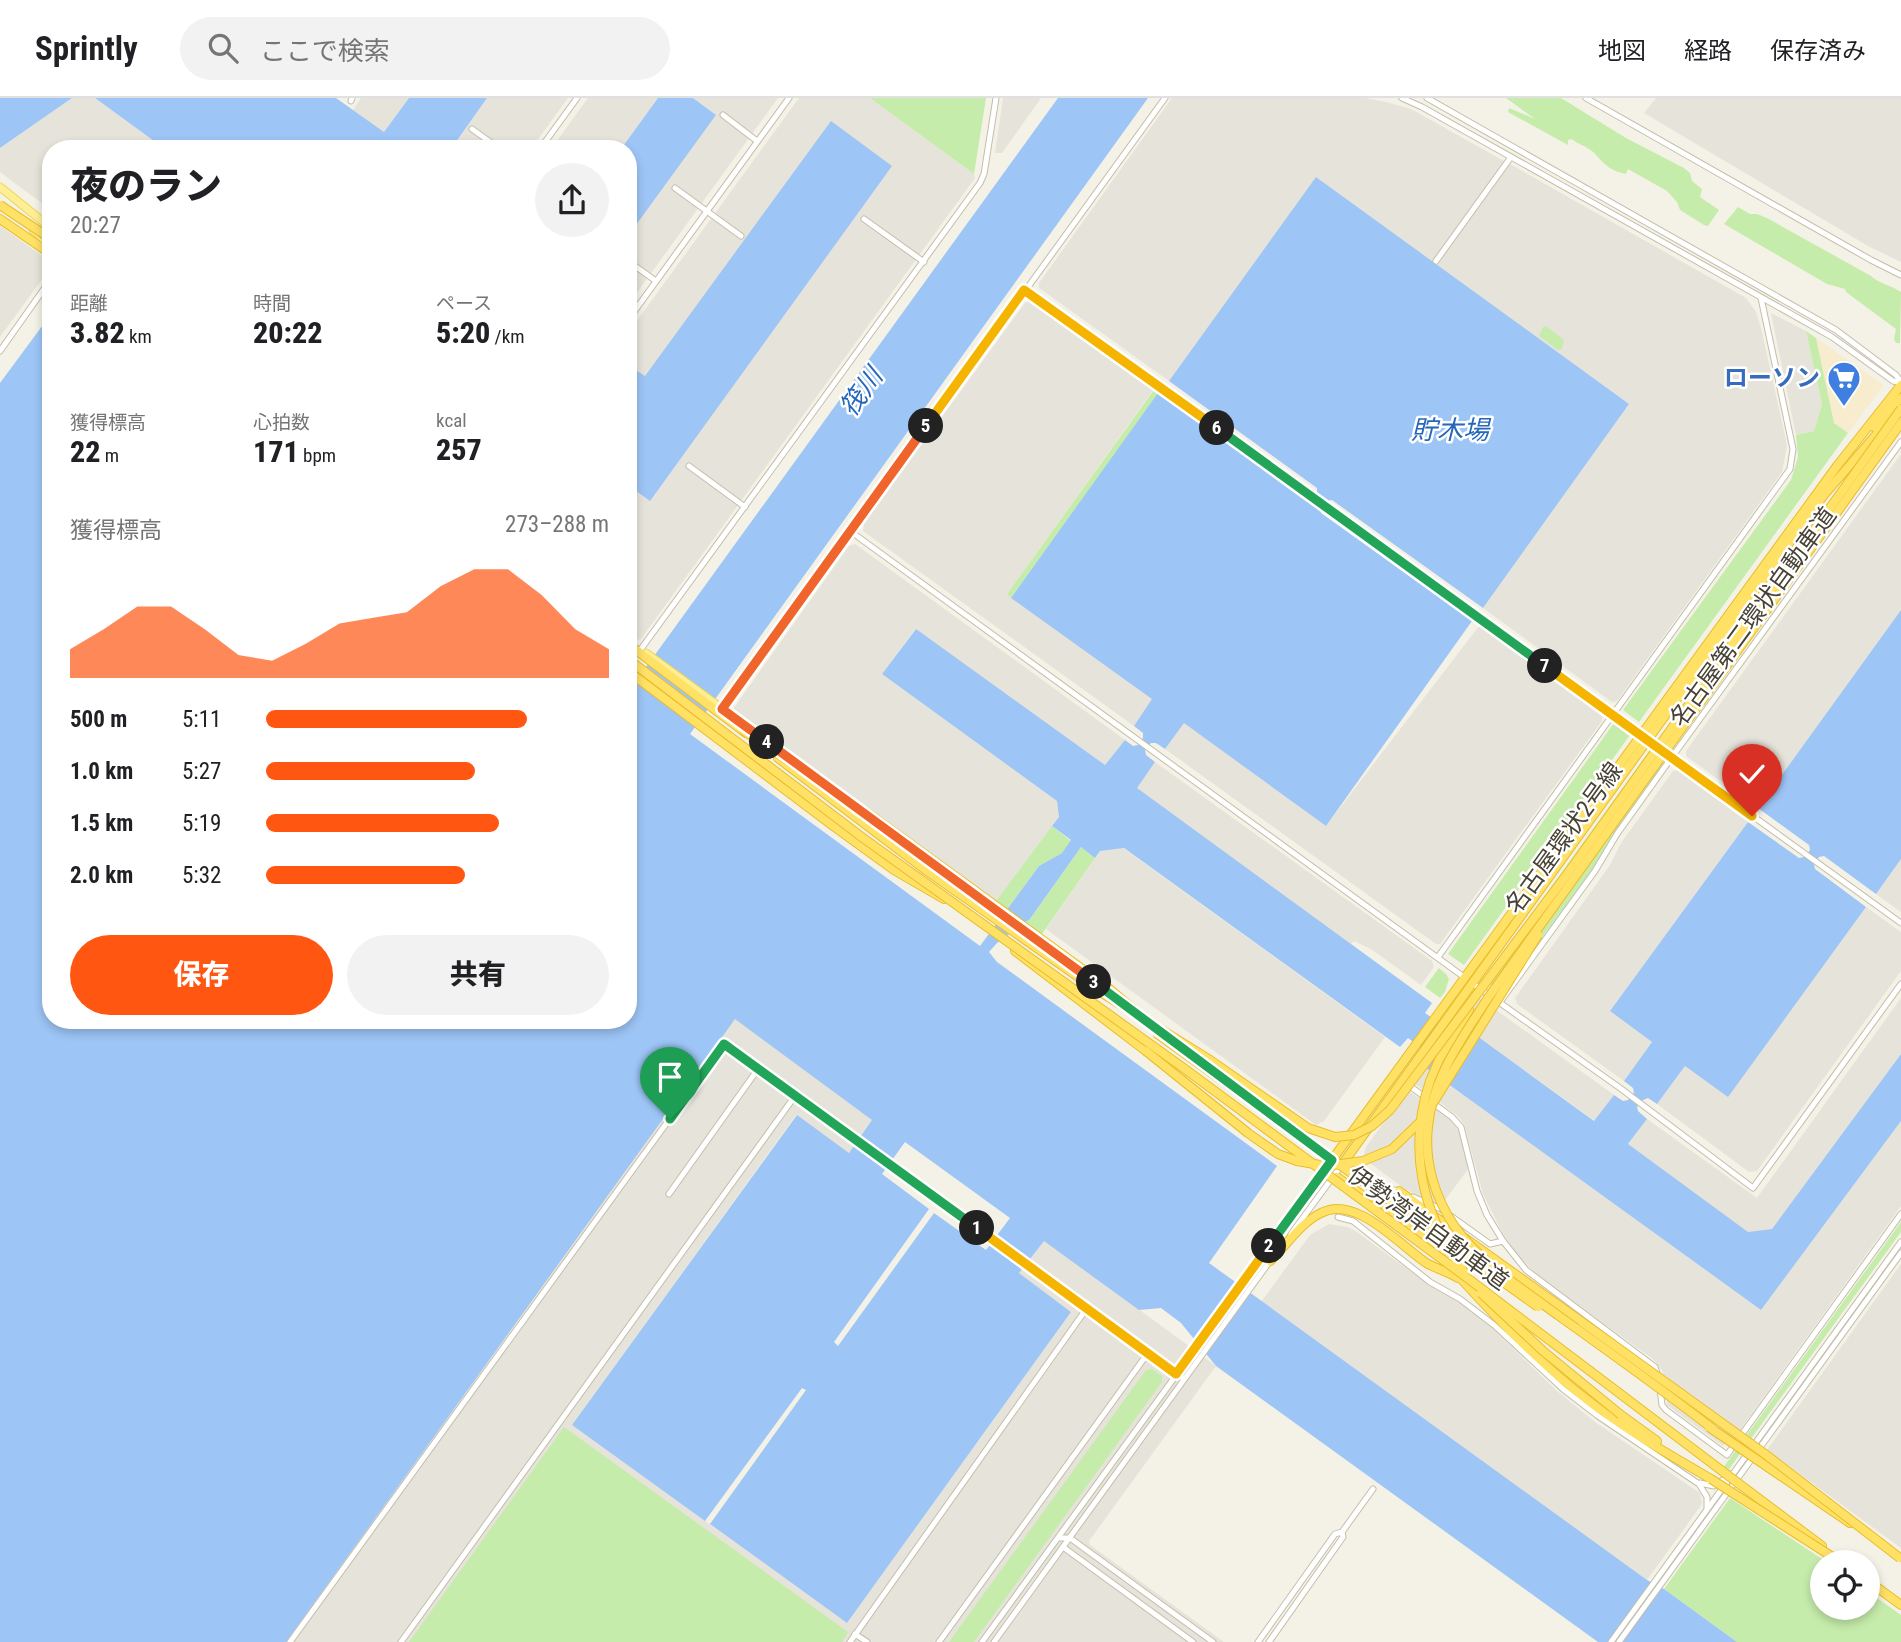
<!DOCTYPE html>
<html lang="ja">
<meta charset="utf-8">
<style>
body{margin:0;font-family:"Roboto Condensed","Noto Sans JP",sans-serif;background:#f2f2f2;color:#202124;height:100vh;display:flex;flex-direction:column;font-size:26px;white-space:nowrap}
*{box-sizing:border-box;margin:0}
p{font-size:23px;color:#757577}
.icon{flex:none;width:38px;height:38px;fill:none;stroke:currentColor;stroke-width:2;stroke-linecap:round;stroke-linejoin:round}
.map{position:relative;flex:1;overflow:hidden}
.sheet{position:absolute;left:42px;top:42px;width:595px;height:889px;display:flex;flex-direction:column;background:#fff;border-radius:28px;box-shadow:0 4px 10px #0003}
.sheet>*{flex:none}
.tools{position:absolute;left:1810px;top:1452px;display:grid;gap:14px}
.tools a{display:grid;place-items:center;width:70px;height:70px;border-radius:50%;background:#fff;box-shadow:0 4px 10px #0003;font-size:35px}
.pin{position:absolute;display:grid;place-items:center;width:60px;height:60px;color:#fff;margin:-72px -30px;border-radius:50% 50% 50% 0;rotate:-45deg;box-shadow:0 0 7px #0007}
.pin .icon{rotate:45deg}
.km{position:absolute;width:35px;height:35px;margin:-18px;border-radius:50%;background:#222;color:#fff;font-size:19px;line-height:35px;text-align:center}
.round{display:grid;place-items:center;flex:none;width:74px;height:74px;border-radius:37px;background:#f2f2f2}
.summary{display:flex;align-items:center;justify-content:space-between;height:119px;padding:0 28px}
h1{font-size:38px;font-weight:800;line-height:52px}
.figures{display:grid;grid-template-columns:repeat(3,1fr);gap:10px;height:119px;padding:7px 28px}
.figures div{display:grid;align-content:center}
.figures b{font-size:30px;font-weight:800}
.figures small{font-size:19px;font-weight:400}
.figures p{font-size:19px}
.chart{height:196px;padding:14px 28px}
.chart p{display:flex;justify-content:space-between}
.chart svg{width:100%;height:126px;margin-top:7px;fill:#ff5612;opacity:.7}
.cta{display:flex;gap:14px;margin-top:auto;padding:14px 28px}
.cta a{flex:1;height:80px;border-radius:42px;background:#ff5612;color:#fff;font-size:28px;font-weight:800;line-height:80px;text-align:center}
.cta a+a{background:#f2f2f2;color:#202124}
ul{padding:0 28px;list-style:none;font-size:23px}
li{display:grid;grid-template-columns:112px 84px 1fr;align-items:center;height:52px}
li i{height:18px;border-radius:9px;background:#ff5612}
header{display:flex;align-items:center;gap:42px;box-sizing:border-box;height:98px;padding:0 35px;background:#fff;border-bottom:2px solid #e0e0e0}
header strong{font-size:33px}
nav{display:flex;gap:38px;margin-inline-start:auto;font-size:24px}
.search{width:490px;height:63px;background:#f2f2f2;display:flex;align-items:center;gap:18px;box-sizing:border-box;padding:0 24px;border-radius:38px;color:#757577;font-size:26px}
.map>svg:first-child{display:block}
.commercial{fill:#f8eccf}
.industrial{fill:#e6e3da}
.green{fill:#c6ecab}
.water{fill:#9dc5f6;fill-rule:evenodd}
.lines{fill:none;stroke-linecap:round;stroke-linejoin:round}
.minor-casing{stroke:#c3beaa;stroke-width:7}
.major-casing{stroke:#edd55b;stroke-width:9}
.highway-casing{stroke:#e9bd2a;stroke-width:10}
.minor{stroke:#fff;stroke-width:5}
.major{stroke:#ffef94;stroke-width:7}
.highway{stroke:#ffe166;stroke-width:8}
.highway-bridge-casing{stroke:#e9bd2a;stroke-width:10;stroke-linecap:butt}
.highway-bridge{stroke:#ffe166;stroke-width:8}
.split-1-casing{stroke:#fff;stroke-width:14}
.split-2-casing{stroke:#fff;stroke-width:14}
.split-3-casing{stroke:#fff;stroke-width:14}
.split-4-casing{stroke:#fff;stroke-width:14}
.split-5-casing{stroke:#fff;stroke-width:14}
.split-6-casing{stroke:#fff;stroke-width:14}
.split-7-casing{stroke:#fff;stroke-width:14}
.split-8-casing{stroke:#fff;stroke-width:14}
.split-1{stroke:#22a559;stroke-width:9}
.split-2{stroke:#f5b400;stroke-width:9}
.split-3{stroke:#22a559;stroke-width:9}
.split-4{stroke:#f0652b;stroke-width:9}
.split-5{stroke:#f0652b;stroke-width:9}
.split-6{stroke:#f5b400;stroke-width:9}
.split-7{stroke:#22a559;stroke-width:9}
.split-8{stroke:#f5b400;stroke-width:9}
.labels{text-anchor:middle;stroke-width:5;stroke-linejoin:round;paint-order:stroke}
.shop-label{font-size:24px;font-weight:bold;fill:#366cbe;stroke:#fff;text-anchor:end}
.street-label{font-size:24px;fill:#474234;stroke:#fff}
.water-label{font-size:26px;font-style:italic;fill:#2567bc;stroke:#fff}
</style>
<header>
<strong>Sprintly</strong>
<div class="search"><svg class="icon" aria-label="search" viewBox="0 0 24 24"><circle cx="10" cy="10" r="6"/><path d="M15 15l6 6"/></svg>ここで検索</div>
<nav><a>地図</a><a>経路</a><a>保存済み</a></nav>
</header>
<div class="map">
<svg width="1901" height="1544" viewBox="0 0 1901 1544">
<rect width="100%" height="100%" fill="#f4f2e6"/>
<polygon class="commercial" points="1816,240 1881,285 1883,288 1848,335 1834,325"/>
<g class="industrial">
<polygon points="72,0 95,0 165,51 147,51 149,48 142,44 137,51 51,51 51,112 0,74 0,50"/>
<polygon points="361,0 409,0 384,34 353,12"/>
<polygon points="487,0 568,0 531,51 451,51"/>
<polygon points="588,0 658,0 621,51 551,51"/>
<polygon points="693,0 778,0 628,207 628,138 716,17"/>
<polygon points="799,0 870,0 974,76 975,80 641,541 637,542 628,536 628,387 650,402 891,68 831,24 645,279 628,267 628,235"/>
<polygon points="1003,0 1041,0 1002,55 995,55"/>
<polygon points="1172,0 1365,0 1386,4 1411,11 1504,63 1432,164 1316,79 1169,283 1039,190 1039,185"/>
<polygon points="1656,0 1901,0 1901,164 1868,148 1644,15"/>
<polygon points="1510,66 1746,200 1756,214 1761,230 1785,338 1787,348 1782,374 1617,603 1612,604 1483,510 1629,306 1437,167"/>
<polygon points="0,128 51,164 51,169 0,239"/>
<polygon points="1031,203 1153,292 1007,496 1153,601 1134,628 863,433 864,426 1025,205"/>
<polygon points="1771,215 1806,233 1822,306 1814,333 1796,337"/>
<polygon points="1901,356 1901,512 1758,710 1686,658 1686,653"/>
<polygon points="855,446 1125,642 1105,667 915,531 882,576 1057,703 1059,719 996,803 733,611 849,448"/>
<polygon points="1479,528 1602,617 1602,623 1440,846 1436,846 1165,651 1184,624 1326,728"/>
<polygon points="1155,664 1432,863 1434,869 1421,887 1371,851 1354,843 1351,846 1136,690"/>
<polygon points="1677,672 1748,724 1610,913 1652,944 1624,983 1517,906 1515,900 1610,767 1621,745 1673,673"/>
<polygon points="1123,750 1385,939 1324,1023 1316,1027 1046,831 1100,753"/>
<polygon points="1901,761 1901,814 1876,796"/>
<polygon points="1866,809 1901,834 1901,873 1757,1073 1749,1074 1657,1006 1685,968 1728,998"/>
<polygon points="1474,896 1614,997 1595,1023 1455,922"/>
<polygon points="1901,900 1901,956 1772,1131 1749,1135 1628,1047 1647,1021 1757,1100"/>
<polygon points="735,920 873,1022 849,1055 796,1017 572,1327 847,1525 1071,1214 1019,1175 1044,1142 1216,1268 1089,1443 1090,1447 1224,1544 286,1544"/>
<polygon points="1422,967 1761,1212 1901,1023 1901,1108 1740,1332 1723,1348 1667,1307 1663,1274 1654,1262 1539,1179 1516,1155 1503,1136 1483,1096 1464,1026 1458,1018 1410,982"/>
<polygon points="1407,992 1448,1019 1457,1030 1463,1044 1468,1071 1445,1102 1438,1107 1405,1091 1363,1060 1366,1049"/>
<polygon points="1329,1126 1348,1129 1357,1134 1430,1188 1459,1204 1490,1228 1556,1292 1595,1324 1700,1395 1702,1406 1647,1482 1261,1204 1310,1137"/>
<polygon points="1901,1166 1901,1450 1767,1352"/>
</g>
<g class="green">
<polygon points="870,0 986,0 974,76"/>
<path d="M1506 0H1561L1626 40 1684 70 1690 75 1692 83 1702 91 1700 99 1719 112 1708 128 1704 127 1680 112 1677 104 1667 93 1628 71 1626 76C1611 73 1605 67 1596 57 1591 50 1578 46 1571 41L1568 42V47L1508 14 1509 10 1535 21Z"/>
<path d="M1738 109 1750 116H1757L1767 120 1871 178C1880 186 1891 187 1901 194L1900 245H1896L1894 241 1896 231 1846 194 1845 191 1827 186 1724 126Z"/>
<polygon points="1546,228 1564,242 1562,251 1558,252 1539,238 1543,229"/>
<polygon points="1806,233 1816,240 1834,325 1848,335 1639,624 1623,612 1791,382 1798,359 1796,337 1814,333 1822,306"/>
<polygon points="1156,289 1312,403 1307,404 1158,296 1011,500 1007,496"/>
<polygon points="1614,625 1630,637 1464,867 1448,856"/>
<polygon points="1650,652 1663,661 1663,666 1614,735 1590,775 1503,892 1499,893 1484,882"/>
<polygon points="1052,728 1071,743 1062,755 1039,768 1007,811 996,803"/>
<polygon points="1081,749 1095,760 1042,836 1025,825 1031,820"/>
<polygon points="1439,870 1446,876 1449,881 1445,894 1440,900 1425,889"/>
<polygon points="1901,1124 1901,1134 1724,1378 1720,1374"/>
<polygon points="1152,1271 1162,1278 1162,1284 974,1544 949,1544 1146,1272"/>
<polygon points="564,1329 848,1534 842,1544 409,1544"/>
<polygon points="1730,1400 1828,1465 1822,1465 1822,1510 1867,1510 1867,1493 1901,1517 1901,1544 1737,1544 1664,1491"/>
</g>
<g class="water">
<polygon points="0,0 72,0 0,50"/>
<polygon points="95,0 336,0 384,34 409,0 487,0 451,51 165,51"/>
<polygon points="658,0 693,0 716,17 628,138 628,51 621,51"/>
<path d="M1058 0H1148L690 636 980 848 1039 768 1062 755 1071 742 1052 728 1059 719 1057 703 882 576 916 531 1105 667 1125 642 1133 648 1138 647 1143 640V635L1134 628 1152 601 1011 500 1158 295 1307 404 1312 403 1317 396V390L1169 283 1316 79 1629 306 1483 510 1332 402 1325 403 1320 410 1321 415 1472 523 1326 728 1184 625 1165 651 1156 645H1151L1145 652 1146 657 1155 664 1137 690 1432 905 1425 915 1448 931 1455 922 1594 1023 1614 997 1623 1003 1628 1002 1634 995 1633 990 1624 983 1652 944 1610 913 1748 724 1799 760 1804 759 1810 752 1809 747 1758 710 1901 512V761L1876 796 1824 758 1819 759 1814 766 1815 771 1866 809 1728 999 1685 968 1657 1006 1648 1000 1643 1002 1637 1009 1638 1013 1647 1021 1628 1046 1748 1134 1772 1131 1901 956V1023L1761 1212 1422 967 1430 956 1408 940 1400 949 1124 750 1100 753 1095 760 1081 749 1030 821 997 845 989 854 997 864 1277 1068 1209 1165 1647 1482 1664 1491 1737 1544H1598L1216 1268 1181 1225 1161 1210 1139 1212 1044 1143 1019 1175 1071 1214 847 1525 710 1426 806 1292 802 1290 705 1423 572 1327 797 1017 849 1055 872 1022 735 921 286 1544H0V285L51 216V922H628V594ZM905 1044 1010 1120 986 1152 934 1115 838 1248 834 1244 929 1111 882 1076Z"/>
<polygon points="831,23 892,68 650,403 628,387 628,267 645,278"/>
</g>
<g class="lines">
<defs>
<g id="minor">
<polyline points="1402,0 1422,9 1832,239 1893,283 1901,285"/>
<polyline points="1427,0 1836,232 1896,277 1901,284"/>
<polyline points="1586,0 1871,162 1901,177"/>
<polyline points="351,3 352,0"/>
<polyline points="723,17 757,43"/>
<polyline points="472,31 500,51"/>
<polyline points="144,51 146,48"/>
<polyline points="540,51 577,0"/>
<polyline points="675,90 741,138"/>
<polyline points="864,121 924,164"/>
<polyline points="628,163 656,183"/>
<polyline points="1436,163 1511,59"/>
<polyline points="1024,192 1901,825"/>
<polyline points="628,222 789,0"/>
<polyline points="0,253 51,181"/>
<polyline points="689,368 745,409"/>
<polyline points="850,433 1464,879"/>
<polyline points="641,551 980,85 984,76 996,0"/>
<polyline points="722,611 1165,0"/>
<polyline points="1438,859 1790,371 1793,351 1761,200"/>
<polyline points="1472,885 1620,990 1753,1090 1901,886"/>
<polyline points="1500,904 1595,773 1617,736 1672,659 1901,344"/>
<polyline points="1407,986 1452,1019 1461,1029 1477,1093 1487,1117 1503,1143 1526,1172 1655,1269 1659,1281"/>
<polyline points="1366,1083 1400,1094"/>
<polyline points="669,1096 758,971"/>
<polyline points="1413,1099 1441,1111 1490,1146 1503,1143"/>
<polyline points="1338,1119 1353,1123 1430,1184 1460,1201 1494,1227 1563,1291 1598,1318 1699,1386 1707,1399 1707,1410"/>
<polyline points="1291,1136 1341,1068"/>
<polyline points="1660,1291 1662,1307 1666,1312 1727,1357 1901,1116"/>
<polyline points="1700,1385 1714,1388 1731,1376"/>
<polyline points="1059,1440 1070,1440 1213,1544"/>
<polyline points="1063,1449 1193,1544"/>
<polyline points="855,1536 867,1544"/>
<polyline points="290,1544 724,946 856,1040 1184,1281"/>
<polyline points="401,1544 795,998"/>
<polyline points="850,1544 1087,1210"/>
<polyline points="939,1544 1148,1255"/>
<polyline points="982,1544 1324,1074"/>
<polyline points="994,1544 1270,1163"/>
<polyline points="1258,1544 1335,1436 1342,1434 1373,1391"/>
<polyline points="1269,1544 1343,1439 1342,1434"/>
<polyline points="1611,1544 1901,1144"/>
<polyline points="1619,1544 1901,1155"/>
</g>
<g id="major">
<polyline points="0,89 51,130"/>
<polyline points="33,132 51,148"/>
<polyline points="646,555 769,645"/>
<polyline points="958,786 1019,830"/>
</g>
<g id="highway">
<polyline points="0,121 51,156"/>
<polyline points="1874,329 1901,300"/>
<polyline points="628,546 746,635"/>
<polyline points="628,573 832,727 894,772 944,801"/>
<polyline points="778,660 927,773 1094,890"/>
<polyline points="1015,853 1146,953"/>
<polyline points="1107,889 1137,914"/>
<polyline points="1430,983 1439,962 1469,912"/>
<polyline points="1332,1062 1837,368 1901,287"/>
<polyline points="1341,1068 1823,398 1895,315"/>
<polyline points="1337,1079 1428,1144 1441,1158"/>
<polyline points="1399,1093 1582,1224"/>
<path d="M1270 1163C1286 1148 1300 1125 1321 1115 1356 1096 1400 1148 1428 1166 1438 1171 1448 1174 1458 1180"/>
<path d="M1454 1173C1503 1227 1554 1281 1615 1322 1646 1344 1679 1362 1711 1381"/>
<polyline points="1621,1317 1657,1343"/>
<polyline points="1756,1361 1850,1425"/>
<polyline points="1738,1385 1822,1448"/>
<polyline points="1867,1482 1901,1507"/>
</g>
</defs>
<use href="#minor" class="minor-casing"/>
<use href="#major" class="major-casing"/>
<use href="#highway" class="highway-casing"/>
<use href="#minor" class="minor"/>
<use href="#major" class="major"/>
<use href="#highway" class="highway"/>
<defs>
<g id="highway-bridge">
<polyline points="0,107 51,141"/>
<polyline points="628,561 863,740 1185,971 1470,1182 1738,1385"/>
<polyline points="741,631 876,721 1107,889"/>
<polyline points="1094,890 1210,962 1308,1030 1335,1039 1354,1037 1372,1028 1390,1012 1568,775 1901,311"/>
<polyline points="1156,935 1538,1209"/>
<polyline points="1146,953 1248,1035 1278,1056 1297,1063 1326,1068 1363,1063 1392,1051 1423,1021 1538,837"/>
<path d="M1430 983C1407 1051 1422 1116 1464 1174"/>
<polyline points="1481,1195 1543,1253 1621,1317"/>
<polyline points="1582,1224 1765,1356 1900,1460"/>
<polyline points="1709,1329 1756,1361"/>
<path d="M1713 1331C1663 1292 1611 1255 1559 1218 1524 1192 1481 1165 1455 1129 1435 1100 1424 1064 1428 1029 1432 981 1462 940 1488 900L1901 325"/>
<polyline points="1711,1381 1842,1465"/>
</g>
</defs>
<use href="#highway-bridge" class="highway-bridge-casing"/>
<use href="#highway-bridge" class="highway-bridge"/>
</g>
<g class="lines">
<defs>
<polyline id="split-1" points="670,1021 724,946 977,1130"/>
<polyline id="split-2" points="977,1130 1176,1276 1269,1148"/>
<polyline id="split-3" points="1094,884 1332,1062 1269,1148"/>
<polyline id="split-4" points="767,644 1094,884"/>
<polyline id="split-5" points="767,644 722,611 926,328"/>
<polyline id="split-6" points="926,328 1024,192 1217,330"/>
<polyline id="split-7" points="1217,330 1545,568"/>
<polyline id="split-8" points="1545,568 1752,718"/>
</defs>
<use href="#split-1" class="split-1-casing"/>
<use href="#split-2" class="split-2-casing"/>
<use href="#split-3" class="split-3-casing"/>
<use href="#split-4" class="split-4-casing"/>
<use href="#split-5" class="split-5-casing"/>
<use href="#split-6" class="split-6-casing"/>
<use href="#split-7" class="split-7-casing"/>
<use href="#split-8" class="split-8-casing"/>
<use href="#split-1" class="split-1"/>
<use href="#split-2" class="split-2"/>
<use href="#split-3" class="split-3"/>
<use href="#split-4" class="split-4"/>
<use href="#split-5" class="split-5"/>
<use href="#split-6" class="split-6"/>
<use href="#split-7" class="split-7"/>
<use href="#split-8" class="split-8"/>
</g>
<defs>
<symbol id="supermarket-pin" viewBox="-11 -11 22 30"><path d="M0 17L-7.5 6A9.5 9.5 0 1 1 7.5 6Z" fill="#3f7fe0" stroke="#fff"/><path d="M-6-5.5h2.5l.6 2H6L4.5 2H-2.5L-4.4-4H-6ZM-1.5 3.2a1.3 1.3 0 1 0 .1 0ZM3 3.2a1.3 1.3 0 1 0 .1 0Z" fill="#fff"/></symbol>
</defs>
<g fill-rule="evenodd">
<use href="#supermarket-pin" x="1825" y="261" width="38" height="52"/>
</g>
<g class="labels">
<g class="shop-label">
<text x="1820" y="288">ローソン</text>
</g>
<g class="street-label">
<text transform="translate(1753 519) rotate(-54)" y="8">名古屋第二環状自動車道</text>
<text transform="translate(1564 740) rotate(-54)" y="8">名古屋環状2号線</text>
<text transform="translate(1428 1130) rotate(36)" y="8">伊勢湾岸自動車道</text>
</g>
<g class="water-label">
<text transform="translate(861 294) rotate(-54)" y="9">筏川</text>
<text x="1450" y="341">貯木場</text>
</g>
</g>
</svg>
<div class="tools">
<a><svg class="icon" aria-label="locate" viewBox="0 0 24 24"><circle cx="12" cy="12" r="6"/><path d="M12 2v4M12 18v4M2 12h4M18 12h4"/></svg></a>
</div>
<div class="pin" style="left:670px;top:1021px;background:#1e9e55"><svg class="icon" aria-label="arrive" viewBox="0 0 24 24"><path d="M6 21V4h12l-3 4 3 4H6"/></svg></div>
<div class="pin" style="left:1752px;top:718px;background:#d93025"><svg class="icon" aria-label="check" viewBox="0 0 24 24"><path d="M5 12l5 5 9-10"/></svg></div>
<b class="km" style="left:977px;top:1130px">1</b>
<b class="km" style="left:1269px;top:1148px">2</b>
<b class="km" style="left:1094px;top:884px">3</b>
<b class="km" style="left:767px;top:644px">4</b>
<b class="km" style="left:926px;top:328px">5</b>
<b class="km" style="left:1217px;top:330px">6</b>
<b class="km" style="left:1545px;top:568px">7</b>
<section class="sheet">
<div class="summary"><div><h1>夜のラン</h1><p>20:27</p></div><a class="round"><svg class="icon" aria-label="share" viewBox="0 0 24 24"><path d="M12 15V3M7 8l5-5 5 5M5 13v7h14v-7"/></svg></a></div>
<div class="figures">
<div><p>距離</p><b>3.82<small> km</small></b></div>
<div><p>時間</p><b>20:22</b></div>
<div><p>ペース</p><b>5:20<small> /km</small></b></div>
</div>
<div class="figures">
<div><p>獲得標高</p><b>22<small> m</small></b></div>
<div><p>心拍数</p><b>171<small> bpm</small></b></div>
<div><p>kcal</p><b>257</b></div>
</div>
<div class="chart"><p><span>獲得標高</span>273–288 m</p>
<svg viewBox="0 0 160 44" preserveAspectRatio="none"><path d="M0 44V34L10 27L20 19L30 19L40 27L50 36L60 38L70 32L80 25L90 23L100 21L110 12L120 6L130 6L140 15L150 27L160 34V44z"/></svg>
</div>
<ul>
<li><b>500 m</b>5:11<i style="width:76%"></i></li>
<li><b>1.0 km</b>5:27<i style="width:61%"></i></li>
<li><b>1.5 km</b>5:19<i style="width:68%"></i></li>
<li><b>2.0 km</b>5:32<i style="width:58%"></i></li>
</ul>
<div class="cta"><a>保存</a><a>共有</a></div>
</section>
</div>
